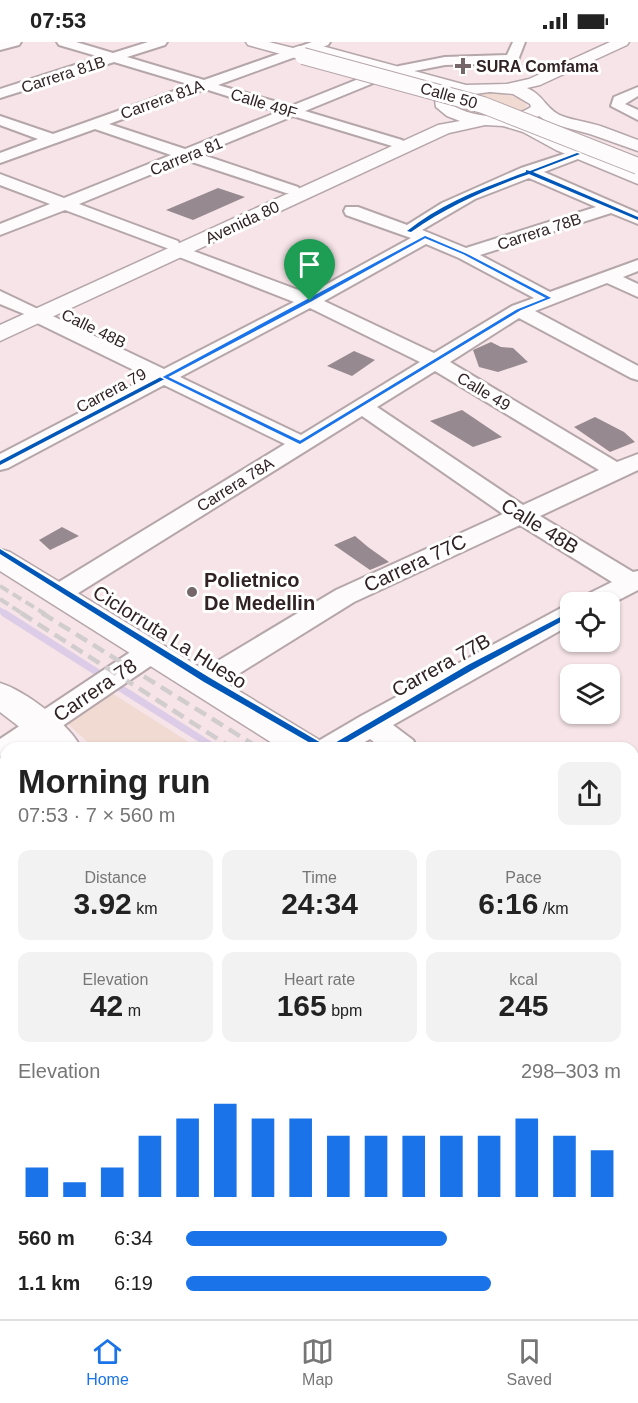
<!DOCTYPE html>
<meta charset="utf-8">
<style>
body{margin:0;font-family:Helvetica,sans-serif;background:#f2f2f2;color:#222;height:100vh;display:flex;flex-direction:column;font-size:22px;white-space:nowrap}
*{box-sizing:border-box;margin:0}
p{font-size:20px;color:#767676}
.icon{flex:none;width:33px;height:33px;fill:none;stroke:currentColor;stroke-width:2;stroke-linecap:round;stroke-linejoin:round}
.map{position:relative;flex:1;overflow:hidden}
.details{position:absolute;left:0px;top:700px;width:639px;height:578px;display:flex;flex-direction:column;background:#fff;border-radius:18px 18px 0 0;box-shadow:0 2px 4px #0004}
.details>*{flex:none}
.controls{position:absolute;left:560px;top:550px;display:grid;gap:12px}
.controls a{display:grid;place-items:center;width:60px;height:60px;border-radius:12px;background:#fff;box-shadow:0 2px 4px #0004;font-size:30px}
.pin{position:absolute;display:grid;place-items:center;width:51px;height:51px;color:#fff;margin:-62px -26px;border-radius:50% 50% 50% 0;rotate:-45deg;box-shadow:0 0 6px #0007}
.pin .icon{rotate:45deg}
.round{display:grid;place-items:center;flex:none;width:63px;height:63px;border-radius:12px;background:#f2f2f2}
.head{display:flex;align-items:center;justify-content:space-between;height:102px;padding:0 18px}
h1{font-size:33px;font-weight:800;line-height:45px}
.figures{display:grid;grid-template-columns:repeat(3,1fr);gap:9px;height:102px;padding:6px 18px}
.figures div{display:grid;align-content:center;border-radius:12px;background:#f2f2f2;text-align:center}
.figures b{font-size:30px;font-weight:800}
.figures small{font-size:16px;font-weight:400}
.figures p{font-size:16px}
.chart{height:168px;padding:12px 18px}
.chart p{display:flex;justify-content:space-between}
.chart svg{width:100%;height:108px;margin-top:6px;stroke:#1a73e8;stroke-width:6}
ul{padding:0 18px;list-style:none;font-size:20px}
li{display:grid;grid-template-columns:96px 72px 1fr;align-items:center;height:45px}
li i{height:15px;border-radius:8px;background:#1a73e8}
.status{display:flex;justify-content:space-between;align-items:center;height:42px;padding:0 30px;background:#fff;direction:ltr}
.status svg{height:16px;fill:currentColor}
.tab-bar{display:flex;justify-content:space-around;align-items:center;height:84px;border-top:2px solid #e0e0e0;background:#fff;font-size:16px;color:#767676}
.tab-bar a{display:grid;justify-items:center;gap:3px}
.tab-bar .current{color:#1a73e8}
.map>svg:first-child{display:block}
.green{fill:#f0dad1}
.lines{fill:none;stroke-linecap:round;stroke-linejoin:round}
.stream-far2{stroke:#dccce7;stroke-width:5}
.stream-far1{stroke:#dccce7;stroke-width:7}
.stream{stroke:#dccce7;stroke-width:8}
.building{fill:#96898f}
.minor-casing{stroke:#b5a6aa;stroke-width:4}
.major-casing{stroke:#b5a6aa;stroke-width:3}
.minor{fill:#fefbfc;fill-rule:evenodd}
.major{fill:#fefbfc;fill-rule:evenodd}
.rail-far2{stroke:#d1cccd;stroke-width:4;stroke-dasharray:10 5;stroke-linecap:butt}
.rail-far1{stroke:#d1cccd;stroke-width:4.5;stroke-dasharray:13 7;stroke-linecap:butt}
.rail{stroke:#d1cccd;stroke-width:6;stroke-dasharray:16 8;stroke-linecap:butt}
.major-bridge-casing{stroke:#b5a6aa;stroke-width:18;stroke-linecap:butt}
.major-bridge{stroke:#fefbfc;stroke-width:16}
.cycleway-casing{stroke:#fff;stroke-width:3}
.cycleway{fill:#0057b8;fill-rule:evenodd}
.route{fill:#1a73e8;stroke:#fff;stroke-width:1.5;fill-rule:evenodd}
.poi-dot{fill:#756669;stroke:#fff;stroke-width:2}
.labels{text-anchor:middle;stroke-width:6;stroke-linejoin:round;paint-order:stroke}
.far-poi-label{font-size:16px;font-weight:bold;fill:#302225;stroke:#fff;text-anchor:start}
.far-street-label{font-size:16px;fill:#302225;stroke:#fff}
.street-label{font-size:20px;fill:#302225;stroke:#fff}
.poi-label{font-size:20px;font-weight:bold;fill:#302225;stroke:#fff;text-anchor:start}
</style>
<div class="status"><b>07:53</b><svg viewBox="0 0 49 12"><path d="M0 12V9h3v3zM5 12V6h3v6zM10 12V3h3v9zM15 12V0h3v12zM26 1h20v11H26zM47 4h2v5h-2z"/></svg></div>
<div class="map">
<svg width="638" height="1277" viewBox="0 0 638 1277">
<rect width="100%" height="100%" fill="#f6e4e8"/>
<g class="green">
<path d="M490 50 520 56 527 64C517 80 461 78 453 61L460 54Z"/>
<polygon points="110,650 198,706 94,706 68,682"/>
<polygon points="633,1018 638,1022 638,1277 223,1277 224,1272 633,1272"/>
</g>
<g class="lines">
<polyline class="stream-far2" points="0,568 6,572"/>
<g class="stream-far1">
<polyline points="4,571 103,634"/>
<polyline points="114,642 215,706"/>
</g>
<polyline class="stream" points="633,1002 638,1007"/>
</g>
<g class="building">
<polygon points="218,146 245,155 193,178 166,168"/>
<polygon points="491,300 501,305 513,306 528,320 498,330 479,325 473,308"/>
<polygon points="354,309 375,318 352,334 327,324"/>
<polygon points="462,368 502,395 473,405 430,379"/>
<polygon points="595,375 624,390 635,400 610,410 574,385"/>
<polygon points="62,485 79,494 50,508 39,498"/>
<polygon points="355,494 368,505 389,520 370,528 334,503"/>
</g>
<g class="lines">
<defs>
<g id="minor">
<polygon points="0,0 21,0 19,3 0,8"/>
<path d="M57 0H76L113 11 148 0H167L165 3 127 15 204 38 312 0H330L328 3 218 43 291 64 366 34H376L378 37 376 40 305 69 402 98 405 101 402 104H392L293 74 200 112 298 145 300 148 298 151H286L186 118 79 162 178 199 180 204 309 252 411 196 346 173 344 169 346 165H358L407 183 442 161 521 126 573 109H583L586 112 583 115 544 130 638 171V182L611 171 480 213 550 250 638 218V229L623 235 638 242V255L607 241 535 269 638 324V338L631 336 519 276 450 320 617 420 638 412V428L540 474 633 530 638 529V548L609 563 578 561 582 555 612 540 520 483 354 560 211 649 201 652 191 649 187 642 191 635 336 548 503 472 362 374 67 558 58 560 49 558 45 552 49 546 285 402 164 343 8 426 0 428V412L148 335 31 278 29 274 0 262V249L164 327 294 260 174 213 172 208 65 168 0 193V182L50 162 0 143V132L64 156 171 113 95 87 0 121V111L38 97 0 83V74L53 92 191 43 114 20 0 56V47L100 15 59 3ZM205 47 278 70 185 107 109 82ZM529 136 596 165 466 206 422 188 475 157ZM426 202 459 216 534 256 512 264 434 311 324 259ZM310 266 420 320 301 393 180 335ZM435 329 599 428 523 463 377 365Z"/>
<polygon points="513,0 525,0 518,18 510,21 445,23 399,32 392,28 399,24 445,15 507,13"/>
<polygon points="638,45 638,54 625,62 638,68 638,78 611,64 614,55"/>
<polygon points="570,563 570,583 393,683 413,698 417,706 382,706 370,697 354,706 316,706 320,698 361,674 561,566"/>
<polygon points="151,601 161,603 165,610 161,617 30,706 6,706 6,716 0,714 0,697 141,603"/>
<polygon points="638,727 638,753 633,755 633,729"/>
<polygon points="6,848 6,879 0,881 0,850"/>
<polygon points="6,1180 6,1226 0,1228 0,1182"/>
</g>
<g id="major">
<path d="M246 0H269L293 6 299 4H322L466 43 507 42 529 37 610 0H629L627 3 540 43 527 46C544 53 546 68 562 74 575 79 590 80 603 85 615 89 626 94 638 98V109L590 92 549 81 539 74 526 80 638 129V142L556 108 523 90 503 84 485 83 449 91 0 299V283L438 83 460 79 447 74 436 65 435 58 447 47 321 12H309L308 17 303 18 248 3ZM490 50 513 52 530 62 531 65C509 79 473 76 452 63L451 60 459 54Z"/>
<polygon points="0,507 10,510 318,697 323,706 280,706 0,529"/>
<path d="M0 641C24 648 71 683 81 706H43L30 693 0 670Z"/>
<polygon points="633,908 638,910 638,947 633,945"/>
<polygon points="168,1272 220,1272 219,1277 167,1277"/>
</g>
</defs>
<use href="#minor" class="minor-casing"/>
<use href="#major" class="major-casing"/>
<use href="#minor" class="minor"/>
<use href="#major" class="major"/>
<g class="rail-far2">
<polyline points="0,544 45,572"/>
<polyline points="0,557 23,572"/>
</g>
<g class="rail-far1">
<polyline points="21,571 232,706"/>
<polyline points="42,571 259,706"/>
</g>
<g class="rail">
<polyline points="633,964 638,968"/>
<polyline points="633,984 638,989"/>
</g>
<defs>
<polyline id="major-bridge" points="303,14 483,63 638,124"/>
</defs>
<use href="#major-bridge" class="major-bridge-casing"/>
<use href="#major-bridge" class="major-bridge"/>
<defs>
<g id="cycleway">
<path d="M577 111 580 112 533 130 638 175V178L529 132C487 147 448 164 411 190L407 189C441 161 485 145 526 130V128L530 129Z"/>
<polygon points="423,194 427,195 312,260 0,423 0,419 308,258"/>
<polygon points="0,507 210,636 328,705 468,623 570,570 570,575 474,627 337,706 319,706 204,640 0,512"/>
</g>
</defs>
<use href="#cycleway" class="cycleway-casing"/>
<use href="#cycleway" class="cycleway"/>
</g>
<path class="route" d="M425 193 467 211 553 256 521 269 300 403 161 335ZM425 197 463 213 544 256 516 267 300 398 170 335 312 260Z"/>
<g class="poi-dot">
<path d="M460 15h6v6h6v6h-6v6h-6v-6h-6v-6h6z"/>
<circle cx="192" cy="550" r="6"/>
</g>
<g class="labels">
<g class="far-poi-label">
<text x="476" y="30">SURA Comfama</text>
</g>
<g class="far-street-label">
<text transform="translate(63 32) rotate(-18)" y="6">Carrera 81B</text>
<text transform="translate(449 53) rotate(16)" y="6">Calle 50</text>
<text transform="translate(162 57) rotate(-20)" y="6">Carrera 81A</text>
<text transform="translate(264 61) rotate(17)" y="6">Calle 49F</text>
<text transform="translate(186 114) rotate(-22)" y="6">Carrera 81</text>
<text transform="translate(242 180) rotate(-25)" y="6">Avenida 80</text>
<text transform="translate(539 189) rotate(-18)" y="6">Carrera 78B</text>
<text transform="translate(94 286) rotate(26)" y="6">Calle 48B</text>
<text transform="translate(111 348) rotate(-28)" y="6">Carrera 79</text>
<text transform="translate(484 349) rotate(31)" y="6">Calle 49</text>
<text transform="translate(235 442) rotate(-32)" y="6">Carrera 78A</text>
</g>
<g class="street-label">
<text transform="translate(540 484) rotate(32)" y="7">Calle 48B</text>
<text transform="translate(415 521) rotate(-25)" y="7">Carrera 77C</text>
<text transform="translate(170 595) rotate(32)" y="7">Ciclorruta La Hueso</text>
<text transform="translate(441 623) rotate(-29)" y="7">Carrera 77B</text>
<text transform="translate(95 648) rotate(-34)" y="7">Carrera 78</text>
</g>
<g class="poi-label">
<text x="204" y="545">Polietnico<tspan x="204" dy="23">De Medellin</tspan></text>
</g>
</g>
</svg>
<div class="controls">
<a><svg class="icon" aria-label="locate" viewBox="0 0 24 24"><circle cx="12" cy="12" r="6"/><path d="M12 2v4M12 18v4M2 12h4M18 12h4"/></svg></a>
<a><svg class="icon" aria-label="layers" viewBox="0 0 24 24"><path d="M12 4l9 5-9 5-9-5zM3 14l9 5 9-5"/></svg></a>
</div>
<div class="pin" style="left:310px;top:259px;background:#1e9e55"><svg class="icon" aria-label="arrive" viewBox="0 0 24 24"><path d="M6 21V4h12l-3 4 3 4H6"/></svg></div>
<section class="details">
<div class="head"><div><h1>Morning run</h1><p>07:53 · 7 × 560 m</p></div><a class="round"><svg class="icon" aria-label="share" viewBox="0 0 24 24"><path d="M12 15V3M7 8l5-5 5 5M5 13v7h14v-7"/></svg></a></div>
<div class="figures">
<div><p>Distance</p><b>3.92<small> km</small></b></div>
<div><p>Time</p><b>24:34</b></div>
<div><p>Pace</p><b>6:16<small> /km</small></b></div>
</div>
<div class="figures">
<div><p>Elevation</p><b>42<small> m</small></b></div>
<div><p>Heart rate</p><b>165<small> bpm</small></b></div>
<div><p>kcal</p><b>245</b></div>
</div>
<div class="chart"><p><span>Elevation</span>298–303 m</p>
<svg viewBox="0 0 160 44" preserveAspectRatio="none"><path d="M5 44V32M15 44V38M25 44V32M35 44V19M45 44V12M55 44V6M65 44V12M75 44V12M85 44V19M95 44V19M105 44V19M115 44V19M125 44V19M135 44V12M145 44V19M155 44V25"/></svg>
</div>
<ul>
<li><b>560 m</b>6:34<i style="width:60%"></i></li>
<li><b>1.1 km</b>6:19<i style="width:70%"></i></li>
</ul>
</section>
</div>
<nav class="tab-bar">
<a class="current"><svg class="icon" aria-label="home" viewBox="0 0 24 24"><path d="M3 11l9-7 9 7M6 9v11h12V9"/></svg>Home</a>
<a><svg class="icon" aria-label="map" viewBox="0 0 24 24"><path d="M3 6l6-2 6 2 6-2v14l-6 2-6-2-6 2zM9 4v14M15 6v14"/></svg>Map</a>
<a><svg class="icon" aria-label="saved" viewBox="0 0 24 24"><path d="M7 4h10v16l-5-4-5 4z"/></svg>Saved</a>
</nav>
